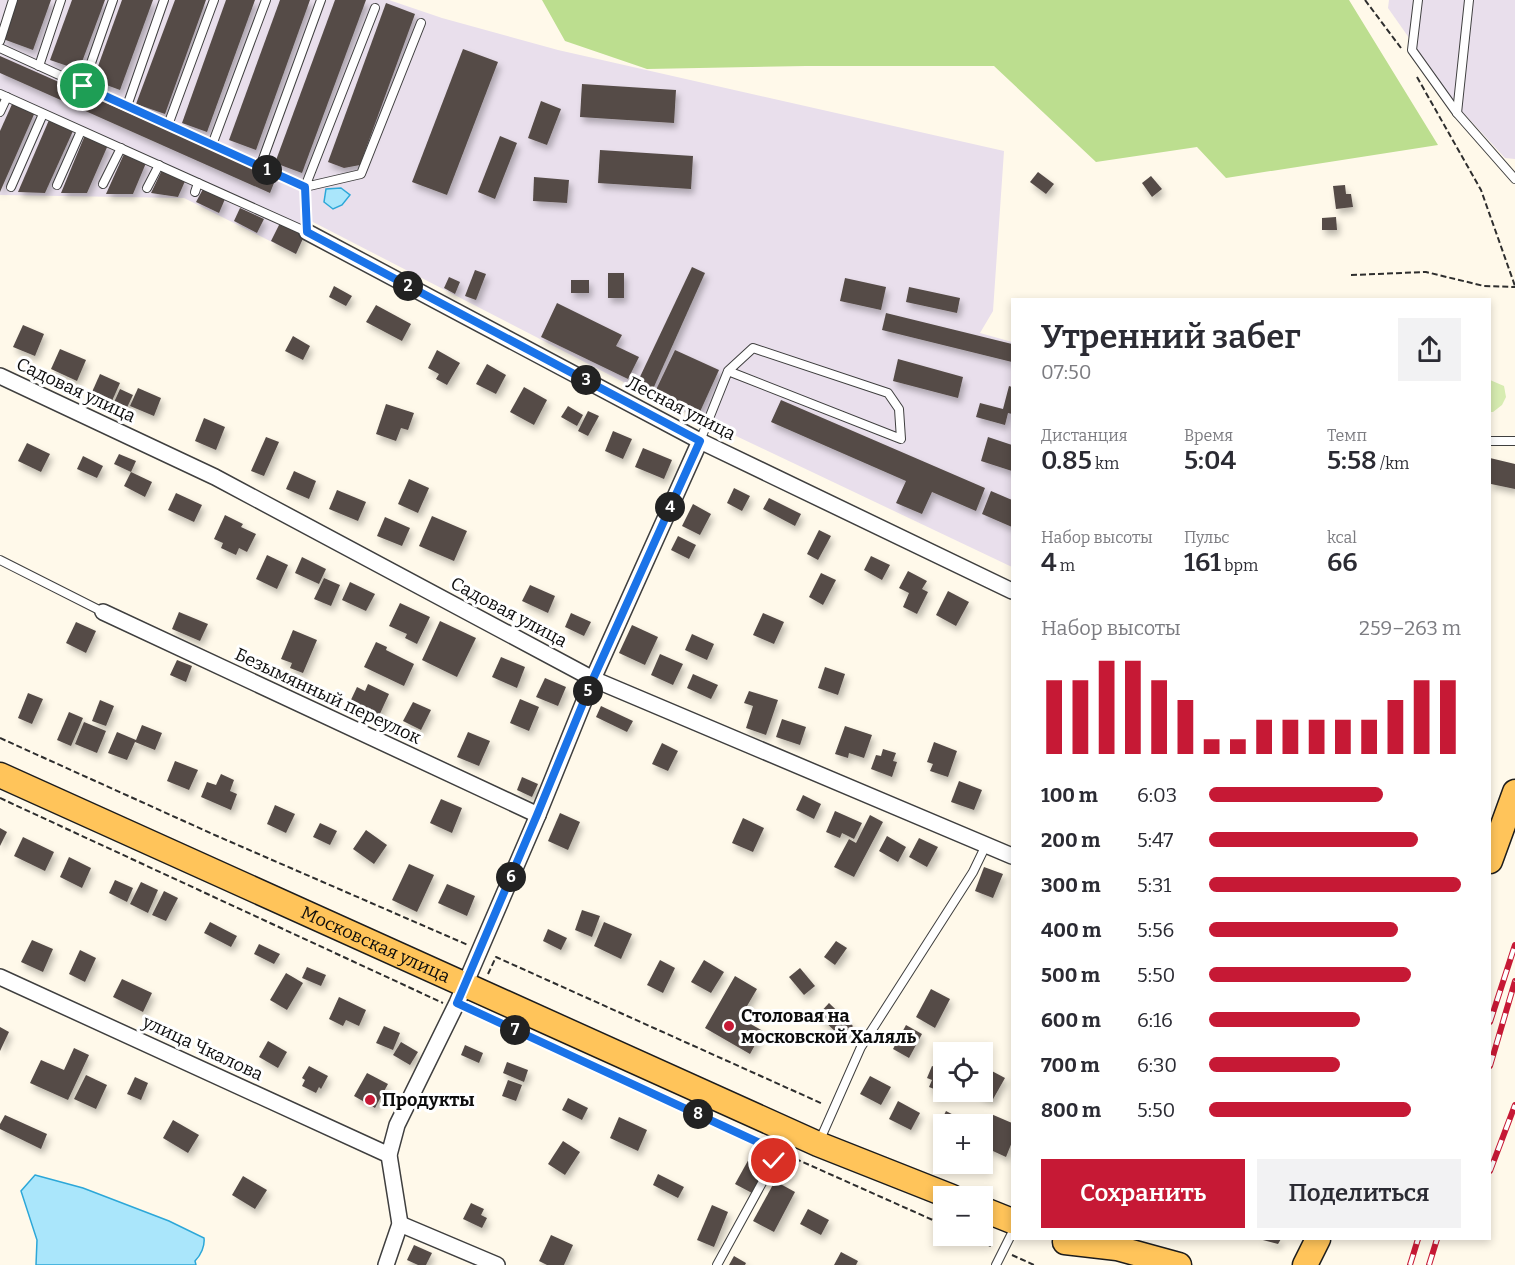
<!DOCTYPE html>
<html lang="ru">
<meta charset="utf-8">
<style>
body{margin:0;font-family:Bitter,serif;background:#f2f2f3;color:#2b2b33;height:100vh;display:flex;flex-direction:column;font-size:22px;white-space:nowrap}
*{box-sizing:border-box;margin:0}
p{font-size:20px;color:#7c7c81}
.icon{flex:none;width:33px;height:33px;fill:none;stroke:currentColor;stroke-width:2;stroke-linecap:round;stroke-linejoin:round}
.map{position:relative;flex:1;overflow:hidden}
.side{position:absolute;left:1011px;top:298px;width:480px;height:942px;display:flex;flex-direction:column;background:#fff;border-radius:0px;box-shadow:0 3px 9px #0003}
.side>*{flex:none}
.buttons{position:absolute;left:933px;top:1042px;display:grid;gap:12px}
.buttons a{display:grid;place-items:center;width:60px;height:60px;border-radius:0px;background:#fff;box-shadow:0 3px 9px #0003;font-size:30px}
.pin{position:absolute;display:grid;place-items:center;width:51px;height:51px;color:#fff;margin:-26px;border:3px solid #fff;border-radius:50%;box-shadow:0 2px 6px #0007}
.km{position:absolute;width:30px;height:30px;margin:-15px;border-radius:50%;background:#222;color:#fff;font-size:16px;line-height:30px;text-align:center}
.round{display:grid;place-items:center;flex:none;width:63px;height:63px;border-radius:0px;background:#f2f2f3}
.overview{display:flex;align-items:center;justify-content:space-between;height:102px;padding:0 30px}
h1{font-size:33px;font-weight:600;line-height:45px}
.metrics{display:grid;grid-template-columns:repeat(3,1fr);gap:9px;height:102px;padding:6px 30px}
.metrics div{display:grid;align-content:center}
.metrics b{font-size:26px;font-weight:600}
.metrics small{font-size:16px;font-weight:400}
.metrics p{font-size:16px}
.chart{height:168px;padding:12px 30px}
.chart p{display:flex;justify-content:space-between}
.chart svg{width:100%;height:108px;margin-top:6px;stroke:#c61935;stroke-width:6}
.primary-button{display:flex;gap:12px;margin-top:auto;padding:12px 30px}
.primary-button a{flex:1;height:69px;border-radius:0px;background:#c61935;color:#fff;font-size:24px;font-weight:600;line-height:69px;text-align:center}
.primary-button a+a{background:#f2f2f3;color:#2b2b33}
ul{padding:0 30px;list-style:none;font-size:20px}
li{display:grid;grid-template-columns:96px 72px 1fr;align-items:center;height:45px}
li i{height:15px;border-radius:8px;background:#c61935}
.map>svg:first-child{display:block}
.industrial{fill:#e9dfec}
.green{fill:#d7ecb1}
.forest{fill:#bcde8f}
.water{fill:#aae6fb;stroke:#2ca7d8;stroke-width:1.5}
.building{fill:#554b47;filter:url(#shadow)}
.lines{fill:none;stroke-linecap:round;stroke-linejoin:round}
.lane-casing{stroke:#3f3f3f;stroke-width:10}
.street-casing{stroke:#3f3f3f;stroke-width:18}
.primary-casing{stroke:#1d1d1d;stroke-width:27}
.path{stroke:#2e2e2e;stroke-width:2;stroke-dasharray:6 3;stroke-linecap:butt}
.lane{stroke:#fff;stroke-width:8}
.street{stroke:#fff;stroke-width:15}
.primary{stroke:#ffc45a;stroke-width:24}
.rail-casing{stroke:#c61935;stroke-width:6}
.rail{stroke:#fff;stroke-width:4;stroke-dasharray:11;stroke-linecap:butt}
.route-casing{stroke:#fff;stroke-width:12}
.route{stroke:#1a73e8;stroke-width:8}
.poi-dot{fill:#c61935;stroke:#fff;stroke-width:2}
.labels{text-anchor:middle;stroke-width:6;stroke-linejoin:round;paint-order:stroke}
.street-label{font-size:18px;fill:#0c0c0c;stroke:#fff}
.poi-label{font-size:18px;font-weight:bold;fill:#0c0c0c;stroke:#fff;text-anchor:start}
</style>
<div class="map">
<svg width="1515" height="1265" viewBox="0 0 1515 1265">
<defs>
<filter id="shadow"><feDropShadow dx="3" dy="5" stdDeviation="3" flood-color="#0004"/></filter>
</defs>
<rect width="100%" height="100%" fill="#fff9ea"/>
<g class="industrial">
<polygon points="0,0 389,0 442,18 558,50 1004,151 993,311 980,333 1012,342 1012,567 633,387 311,221 296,254 184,198 0,195"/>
<polygon points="1389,0 1515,0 1515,159 1505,158 1457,106 1388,8"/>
</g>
<polygon class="green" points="1490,380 1504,386 1506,397 1502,405 1493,412 1490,412"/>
<polygon class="forest" points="542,0 1349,0 1438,145 1226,178 1197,147 1096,162 994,66 806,66 647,69 565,41"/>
<g class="water">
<polygon points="341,188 350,195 342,205 333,209 324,202 326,189"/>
<path d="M35 1175 83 1188 169 1221 204 1238C205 1246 201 1255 195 1261L196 1265H36L37 1240 21 1191Z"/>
</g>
<g class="building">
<polygon points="17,0 51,0 33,50 3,39"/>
<polygon points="72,0 105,0 79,70 50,60"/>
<polygon points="122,0 153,0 120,90 93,80"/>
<polygon points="175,0 206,0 165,114 136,104"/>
<polygon points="226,0 255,0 207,132 182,123"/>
<polygon points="280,0 310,0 256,150 229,140"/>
<polygon points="335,0 366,0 302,173 275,163"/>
<polygon points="386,3 415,14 360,165 344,168 328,162"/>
<polygon points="463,49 498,62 447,195 412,182"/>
<polygon points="0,56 276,178 270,193 0,73"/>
<polygon points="582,84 676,90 674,123 580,117"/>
<polygon points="541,101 561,109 547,145 528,138"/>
<polygon points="13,102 35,112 0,192 0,131"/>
<polygon points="49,120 73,131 45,193 18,192"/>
<polygon points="85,135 108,145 87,193 61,193"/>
<polygon points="500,136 517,143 495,199 478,192"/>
<polygon points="600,150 693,156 691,189 598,183"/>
<polygon points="124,154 146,163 133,194 106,194"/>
<polygon points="162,170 186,179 178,197 151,193"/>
<polygon points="1038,172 1054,184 1046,194 1030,182"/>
<polygon points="1151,176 1162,189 1152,197 1142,183"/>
<polygon points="534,177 569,180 567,203 533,201"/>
<polygon points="1345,185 1346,194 1351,194 1353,207 1336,209 1333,186"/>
<polygon points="203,189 225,199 219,213 196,202"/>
<polygon points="240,208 264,219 257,233 234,221"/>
<polygon points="1336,217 1337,230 1322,230 1322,218"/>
<polygon points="280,223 305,234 296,254 271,241"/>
<polygon points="692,267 705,273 653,389 638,381"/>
<polygon points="475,270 486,274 476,300 465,296"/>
<rect x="608" y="273" width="16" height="25"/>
<polygon points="449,277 460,282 455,294 444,288"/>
<polygon points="845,278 886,287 881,310 840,301"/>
<rect x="571" y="280" width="18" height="13"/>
<polygon points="334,286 352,296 346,306 329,297"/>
<polygon points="909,287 960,298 957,313 906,302"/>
<polygon points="557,303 622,335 616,346 639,357 628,379 541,337"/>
<polygon points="376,305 411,324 402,341 366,322"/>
<polygon points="886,313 1012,344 1012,362 882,330"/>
<polygon points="23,325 44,334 35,356 13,347"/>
<polygon points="293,336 310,346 303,360 285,351"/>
<polygon points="60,349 86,360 77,381 51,369"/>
<polygon points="437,350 460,363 447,385 436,379 439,374 428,368"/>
<polygon points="675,350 719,370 699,414 654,394"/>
<polygon points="898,359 963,377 958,398 893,381"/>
<polygon points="487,364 506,375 496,394 476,384"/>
<polygon points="100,374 120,383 112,401 92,392"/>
<polygon points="1009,386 1012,387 1012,414 1008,413 1005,425 976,417 980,403 1003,409"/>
<polygon points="524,387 547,400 534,425 510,412"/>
<polygon points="138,388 161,398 154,416 130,406"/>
<polygon points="120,389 133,395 123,416 110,411"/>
<polygon points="781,400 985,488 976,511 932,492 922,514 896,503 906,481 771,422"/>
<polygon points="386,404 414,413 408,430 401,428 396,441 376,434"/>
<polygon points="568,406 583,415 577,426 561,417"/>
<polygon points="588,411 599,416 588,436 578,431"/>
<polygon points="204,418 225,427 216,450 195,441"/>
<polygon points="613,431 632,439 623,459 605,451"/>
<polygon points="266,437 279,442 264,476 251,471"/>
<polygon points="988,437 1012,445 1012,471 981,461"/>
<polygon points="27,443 50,454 41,472 18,461"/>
<polygon points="643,448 672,460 664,479 635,467"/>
<polygon points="119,454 136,461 131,472 114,464"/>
<polygon points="83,456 103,466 97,478 77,469"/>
<polygon points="1490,458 1515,464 1515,489 1491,484 1490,488"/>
<polygon points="294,471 316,481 309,499 286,489"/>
<polygon points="131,472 152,482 145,497 124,486"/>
<polygon points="409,479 429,488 418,513 398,504"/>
<polygon points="734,488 750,496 742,511 727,503"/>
<polygon points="337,490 366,502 358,521 329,509"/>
<polygon points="991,491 1012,500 1012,527 982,514"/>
<polygon points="176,493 202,505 194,522 168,510"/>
<polygon points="769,498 801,514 795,526 763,509"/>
<polygon points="693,504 711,514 700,535 682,526"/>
<polygon points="225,515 243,524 241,527 256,534 247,552 239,548 236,555 221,548 223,543 214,539"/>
<polygon points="432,516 467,531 454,561 419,546"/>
<polygon points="385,517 410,528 402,546 377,536"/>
<polygon points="819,530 831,536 818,560 807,554"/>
<polygon points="678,536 696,545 689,559 671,550"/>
<polygon points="267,555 288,565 277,589 256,579"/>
<polygon points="871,556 890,565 882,580 864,570"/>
<polygon points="302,557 326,569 319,584 295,573"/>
<polygon points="908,571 927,581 922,589 928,592 917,614 903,607 909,593 899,588"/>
<polygon points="821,573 836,580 823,605 809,597"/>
<polygon points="324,578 340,585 331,606 314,599"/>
<polygon points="350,582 375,594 366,611 342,600"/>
<polygon points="530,585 555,596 548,613 522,601"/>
<polygon points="948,591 969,602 956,626 936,615"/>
<polygon points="400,603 430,617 417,644 405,638 407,634 389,626"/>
<polygon points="179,612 208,624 200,641 172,629"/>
<polygon points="571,613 591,622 584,636 565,627"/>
<polygon points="763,613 784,622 774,644 753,635"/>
<polygon points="440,621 476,638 457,677 422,660"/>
<polygon points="76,622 96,631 86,653 66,643"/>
<polygon points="632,625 658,637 645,665 619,653"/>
<polygon points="293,630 317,640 303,673 290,668 292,663 281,659"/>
<polygon points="692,634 714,644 707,660 685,650"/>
<polygon points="376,642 387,647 386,650 414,664 404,686 364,667"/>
<polygon points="660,654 683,664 673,685 651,675"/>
<polygon points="501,657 525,667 517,688 492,677"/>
<polygon points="177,660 192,666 186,682 170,675"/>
<polygon points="825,667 845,674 838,695 818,688"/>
<polygon points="693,674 718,685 711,699 687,688"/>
<polygon points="545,678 566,687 558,706 536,697"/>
<polygon points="368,684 389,694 378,718 349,704 357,687 365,691"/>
<polygon points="749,691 778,700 766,735 746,728 753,706 744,703"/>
<polygon points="28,693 43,699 32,724 18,718"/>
<polygon points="520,699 539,707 529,731 510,723"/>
<polygon points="100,700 114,706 106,726 92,721"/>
<polygon points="413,702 431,710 421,730 403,721"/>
<polygon points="601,706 633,721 627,732 596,717"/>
<polygon points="69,712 83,718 71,746 57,740"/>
<polygon points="782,719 806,727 800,745 776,737"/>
<polygon points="84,722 106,731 97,753 75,744"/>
<polygon points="142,725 162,733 155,750 135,742 127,760 108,753 117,732 136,740"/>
<polygon points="845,726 872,735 864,758 849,753 848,758 835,754"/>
<polygon points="468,732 490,741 479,766 457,757"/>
<polygon points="934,742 957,751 948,777 930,771 933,764 927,762"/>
<polygon points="662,743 678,751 668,771 652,764"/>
<polygon points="883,749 896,753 893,761 897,762 892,777 871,769 876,755 881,756"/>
<polygon points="175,761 198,770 189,790 167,781"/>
<polygon points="221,774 234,780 230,791 237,794 231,810 201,797 207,782 216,785"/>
<polygon points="522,777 538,784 532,797 517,790"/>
<polygon points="959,781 982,790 974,810 951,802"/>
<polygon points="803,795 821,804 814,819 796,810"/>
<polygon points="441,799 462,808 452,833 430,823"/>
<polygon points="275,805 295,814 286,833 267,824"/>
<polygon points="835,811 862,823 854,839 842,833 840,838 826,832"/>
<polygon points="560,813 580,822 568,850 548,841"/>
<polygon points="870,815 883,822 854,877 834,867 849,839 856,843"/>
<polygon points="743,818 764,828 753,852 732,843"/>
<polygon points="320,823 337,831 330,845 313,837"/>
<polygon points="0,828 7,832 0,846"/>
<polygon points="366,830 387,845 374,864 353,849"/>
<polygon points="887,836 906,847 898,862 879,851"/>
<polygon points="23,837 54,852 45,871 14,856"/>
<polygon points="919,838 938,847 927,867 909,857"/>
<polygon points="69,857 91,868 82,888 60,877"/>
<polygon points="409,864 434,875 417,912 392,900"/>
<polygon points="984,867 1003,874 993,898 975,891"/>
<polygon points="115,880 133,888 127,902 109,893"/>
<polygon points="141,882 158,890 148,913 130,904"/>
<polygon points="447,884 475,896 467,916 438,903"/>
<polygon points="164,891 178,898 166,921 152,915"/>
<polygon points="582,910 600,916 592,937 575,930"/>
<polygon points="210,922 237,936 231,947 204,933"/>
<polygon points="604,922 632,934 621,959 594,946"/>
<polygon points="548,929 567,938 561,950 543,941"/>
<polygon points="32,940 53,949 43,972 21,962"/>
<polygon points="836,941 847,948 835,965 824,957"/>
<polygon points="259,944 280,954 274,964 254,954"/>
<polygon points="80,950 96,958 85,982 69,974"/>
<polygon points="660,960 675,968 663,993 647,985"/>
<polygon points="704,960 724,972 711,993 691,982"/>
<polygon points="307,967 326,975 321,986 302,978"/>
<polygon points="800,968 815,986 804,995 789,977"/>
<polygon points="286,973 303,983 287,1010 270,1000"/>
<polygon points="735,976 757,989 740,1018 763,1031 750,1054 705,1028"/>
<polygon points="122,979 152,993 143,1012 113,997"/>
<polygon points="931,989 950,999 935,1028 916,1017"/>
<polygon points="339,997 366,1010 359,1026 346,1020 343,1026 329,1019"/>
<polygon points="829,1003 853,1026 842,1038 818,1015"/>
<polygon points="906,1025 922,1034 909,1058 893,1049"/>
<polygon points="384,1026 400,1033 393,1050 376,1043"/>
<polygon points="0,1027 9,1032 0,1051"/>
<polygon points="268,1041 287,1052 278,1068 259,1057"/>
<polygon points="401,1042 418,1052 410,1065 393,1055"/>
<polygon points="465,1045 483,1053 479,1063 461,1055"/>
<polygon points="74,1048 89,1055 68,1100 30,1083 41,1060 64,1070"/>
<polygon points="507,1062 528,1070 524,1082 503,1073"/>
<polygon points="309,1066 328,1076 321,1089 319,1087 316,1093 302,1086 305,1080 302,1078"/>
<polygon points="932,1066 944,1070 944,1093 929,1087 932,1080 927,1078"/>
<polygon points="990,1070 1005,1078 992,1101 976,1092 982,1092 982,1083"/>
<polygon points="367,1073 388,1084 375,1108 354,1096"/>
<polygon points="86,1075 107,1085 96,1109 74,1099"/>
<polygon points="870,1076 891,1087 881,1105 860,1094"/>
<polygon points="135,1077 148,1083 141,1100 127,1094"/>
<polygon points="508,1080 522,1085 516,1101 502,1096"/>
<polygon points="568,1098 588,1108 582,1120 562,1110"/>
<polygon points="898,1101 920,1113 911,1130 889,1119"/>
<polygon points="946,1111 973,1125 944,1125 944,1135 936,1131"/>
<polygon points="991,1114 1012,1123 1012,1142 1006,1157 982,1146 982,1134"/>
<polygon points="5,1115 47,1134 41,1149 0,1129 0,1124"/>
<polygon points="619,1117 647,1130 638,1151 610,1138"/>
<polygon points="173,1120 199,1135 188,1153 163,1138"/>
<polygon points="563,1141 580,1152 565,1175 548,1164"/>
<polygon points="750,1157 766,1165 752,1193 735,1184"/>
<polygon points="658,1174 684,1187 678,1198 653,1185"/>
<polygon points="243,1176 267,1190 255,1209 232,1195"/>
<polygon points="775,1181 795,1192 774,1232 753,1221"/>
<polygon points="471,1203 484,1209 481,1215 487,1218 482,1228 463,1219"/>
<polygon points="712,1205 728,1212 714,1247 697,1240"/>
<polygon points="808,1209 829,1220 821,1235 800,1224"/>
<polygon points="551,1235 573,1245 564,1265 547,1265 539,1261"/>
<polygon points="1259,1239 1281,1239 1278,1244"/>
<polygon points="414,1245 432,1253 426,1265 418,1265 407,1260"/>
<polygon points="841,1252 858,1261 856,1265 834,1265"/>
<polygon points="734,1256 746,1263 745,1265 729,1265"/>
</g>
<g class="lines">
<defs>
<g id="lane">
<polyline points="1418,0 1412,50 1457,113 1515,179"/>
<polyline points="375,8 305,187 361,174 421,23"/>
<polyline points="0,41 13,0"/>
<polyline points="0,48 305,187 307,232 0,94"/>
<polyline points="39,66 61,0"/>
<polyline points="83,86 113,0"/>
<polyline points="127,106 164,0"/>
<polyline points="0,112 7,97"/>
<polyline points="1457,113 1469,0"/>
<polyline points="168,125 214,0"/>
<polyline points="212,145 266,0"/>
<polyline points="260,167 321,0"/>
<polyline points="103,184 121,148"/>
<polyline points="57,185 81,131"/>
<polyline points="11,187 43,114"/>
<polyline points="147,188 159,165"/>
<polyline points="195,192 198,183"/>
<polyline points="700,441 728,371 901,439 899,409 888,393 753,348 728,371"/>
<polyline points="1490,441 1515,441"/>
<polyline points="0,560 103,612"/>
<polyline points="819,1142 861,1047 973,872 986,845"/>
<polyline points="717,1265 774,1161 785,1133"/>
<polyline points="996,1265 1012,1233"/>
</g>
<g id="street">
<polyline points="307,232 700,441 1012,591"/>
<polyline points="0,376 215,477 593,679 1012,856"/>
<polyline points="103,612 538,815"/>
<polyline points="0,977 389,1155"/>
<polyline points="400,1224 497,1265"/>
<polyline points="386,1265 400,1224 389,1155 397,1125 457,1003 538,815 593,679 700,441"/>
</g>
<g id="primary">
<path id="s1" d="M0 775 818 1144 952 1197"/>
<polyline points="1490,861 1515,792"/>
<polyline points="982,1209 1012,1221"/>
<polyline points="1065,1242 1117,1248 1179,1265"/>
<polyline points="1305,1265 1318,1239"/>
</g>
</defs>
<use href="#lane" class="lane-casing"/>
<use href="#street" class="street-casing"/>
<use href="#primary" class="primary-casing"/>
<g class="path">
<polyline points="1365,0 1401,48"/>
<polyline points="1417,77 1481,190 1515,286"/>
<polyline points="1351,275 1426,272 1484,286 1515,287"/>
<polyline points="0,738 217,836 468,945"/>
<polyline points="0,798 443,1003"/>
<polyline points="488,974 496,957 823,1104"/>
<polyline points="496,1021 768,1147"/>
<polyline points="787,1155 944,1225"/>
<polyline points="969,1236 993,1247"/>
<polyline points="1012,1255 1034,1265"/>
</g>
<use href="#lane" class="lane"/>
<use href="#street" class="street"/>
<use href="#primary" class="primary"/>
<defs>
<g id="rail">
<polyline points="1490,1022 1515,945"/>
<polyline points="1490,1066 1515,981"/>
<polyline points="1490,1171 1515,1105"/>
<polyline points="1410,1265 1418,1239"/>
<polyline points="1429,1265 1437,1239"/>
</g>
</defs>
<use href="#rail" class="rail-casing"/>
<use href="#rail" class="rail"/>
</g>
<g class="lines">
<defs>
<polyline id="route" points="83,86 305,187 307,232 700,441 593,679 537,815 457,1003 777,1151 774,1161"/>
</defs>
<use href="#route" class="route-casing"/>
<use href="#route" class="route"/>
</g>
<g class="poi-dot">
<circle cx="729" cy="1026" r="6"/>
<circle cx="370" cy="1100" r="6"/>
</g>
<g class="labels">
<g class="street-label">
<text transform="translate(76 390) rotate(25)" y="6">Садовая улица</text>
<text transform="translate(681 408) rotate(27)" y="6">Лесная улица</text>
<text transform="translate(509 612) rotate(28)" y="6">Садовая улица</text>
<text transform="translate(328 696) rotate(25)" y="6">Безымянный переулок</text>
<text dy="6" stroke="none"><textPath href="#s1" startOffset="412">Московская улица</textPath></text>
<text transform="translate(203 1048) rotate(25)" y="6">улица Чкалова</text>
</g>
<g class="poi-label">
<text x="741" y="1022">Столовая на<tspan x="741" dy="21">московской Халяль</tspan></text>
<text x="382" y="1106">Продукты</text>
</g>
</g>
</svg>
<div class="buttons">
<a><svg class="icon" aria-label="locate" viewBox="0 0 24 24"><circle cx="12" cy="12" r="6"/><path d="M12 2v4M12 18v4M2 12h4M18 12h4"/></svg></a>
<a>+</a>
<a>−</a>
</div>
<div class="pin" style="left:83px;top:86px;background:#1e9e55"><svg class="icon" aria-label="arrive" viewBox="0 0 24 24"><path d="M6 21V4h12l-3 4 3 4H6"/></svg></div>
<div class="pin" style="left:774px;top:1161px;background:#d93025"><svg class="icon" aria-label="check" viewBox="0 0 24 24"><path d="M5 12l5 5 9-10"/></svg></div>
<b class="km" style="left:267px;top:170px">1</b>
<b class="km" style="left:408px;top:286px">2</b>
<b class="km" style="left:586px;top:380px">3</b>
<b class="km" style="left:670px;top:507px">4</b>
<b class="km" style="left:588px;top:691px">5</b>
<b class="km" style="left:511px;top:877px">6</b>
<b class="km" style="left:515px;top:1030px">7</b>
<b class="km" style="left:698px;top:1114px">8</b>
<section class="side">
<div class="overview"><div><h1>Утренний забег</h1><p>07:50</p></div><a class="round"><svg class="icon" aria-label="share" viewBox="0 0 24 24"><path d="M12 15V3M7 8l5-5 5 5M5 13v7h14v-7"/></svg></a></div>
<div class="metrics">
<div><p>Дистанция</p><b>0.85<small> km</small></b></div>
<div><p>Время</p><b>5:04</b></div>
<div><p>Темп</p><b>5:58<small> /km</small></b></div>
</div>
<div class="metrics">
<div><p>Набор высоты</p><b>4<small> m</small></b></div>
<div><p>Пульс</p><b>161<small> bpm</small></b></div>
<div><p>kcal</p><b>66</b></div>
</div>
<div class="chart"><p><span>Набор высоты</span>259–263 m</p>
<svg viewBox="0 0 160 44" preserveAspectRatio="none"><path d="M5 44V14M15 44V14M25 44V6M35 44V6M45 44V14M55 44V22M65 44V38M75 44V38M85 44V30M95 44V30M105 44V30M115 44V30M125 44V30M135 44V22M145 44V14M155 44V14"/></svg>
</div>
<ul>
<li><b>100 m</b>6:03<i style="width:69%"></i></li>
<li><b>200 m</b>5:47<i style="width:83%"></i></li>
<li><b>300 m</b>5:31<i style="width:100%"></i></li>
<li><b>400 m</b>5:56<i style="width:75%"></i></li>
<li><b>500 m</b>5:50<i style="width:80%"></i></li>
<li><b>600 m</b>6:16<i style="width:60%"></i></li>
<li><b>700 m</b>6:30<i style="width:52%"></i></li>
<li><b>800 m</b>5:50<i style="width:80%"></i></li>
</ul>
<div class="primary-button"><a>Сохранить</a><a>Поделиться</a></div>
</section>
</div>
